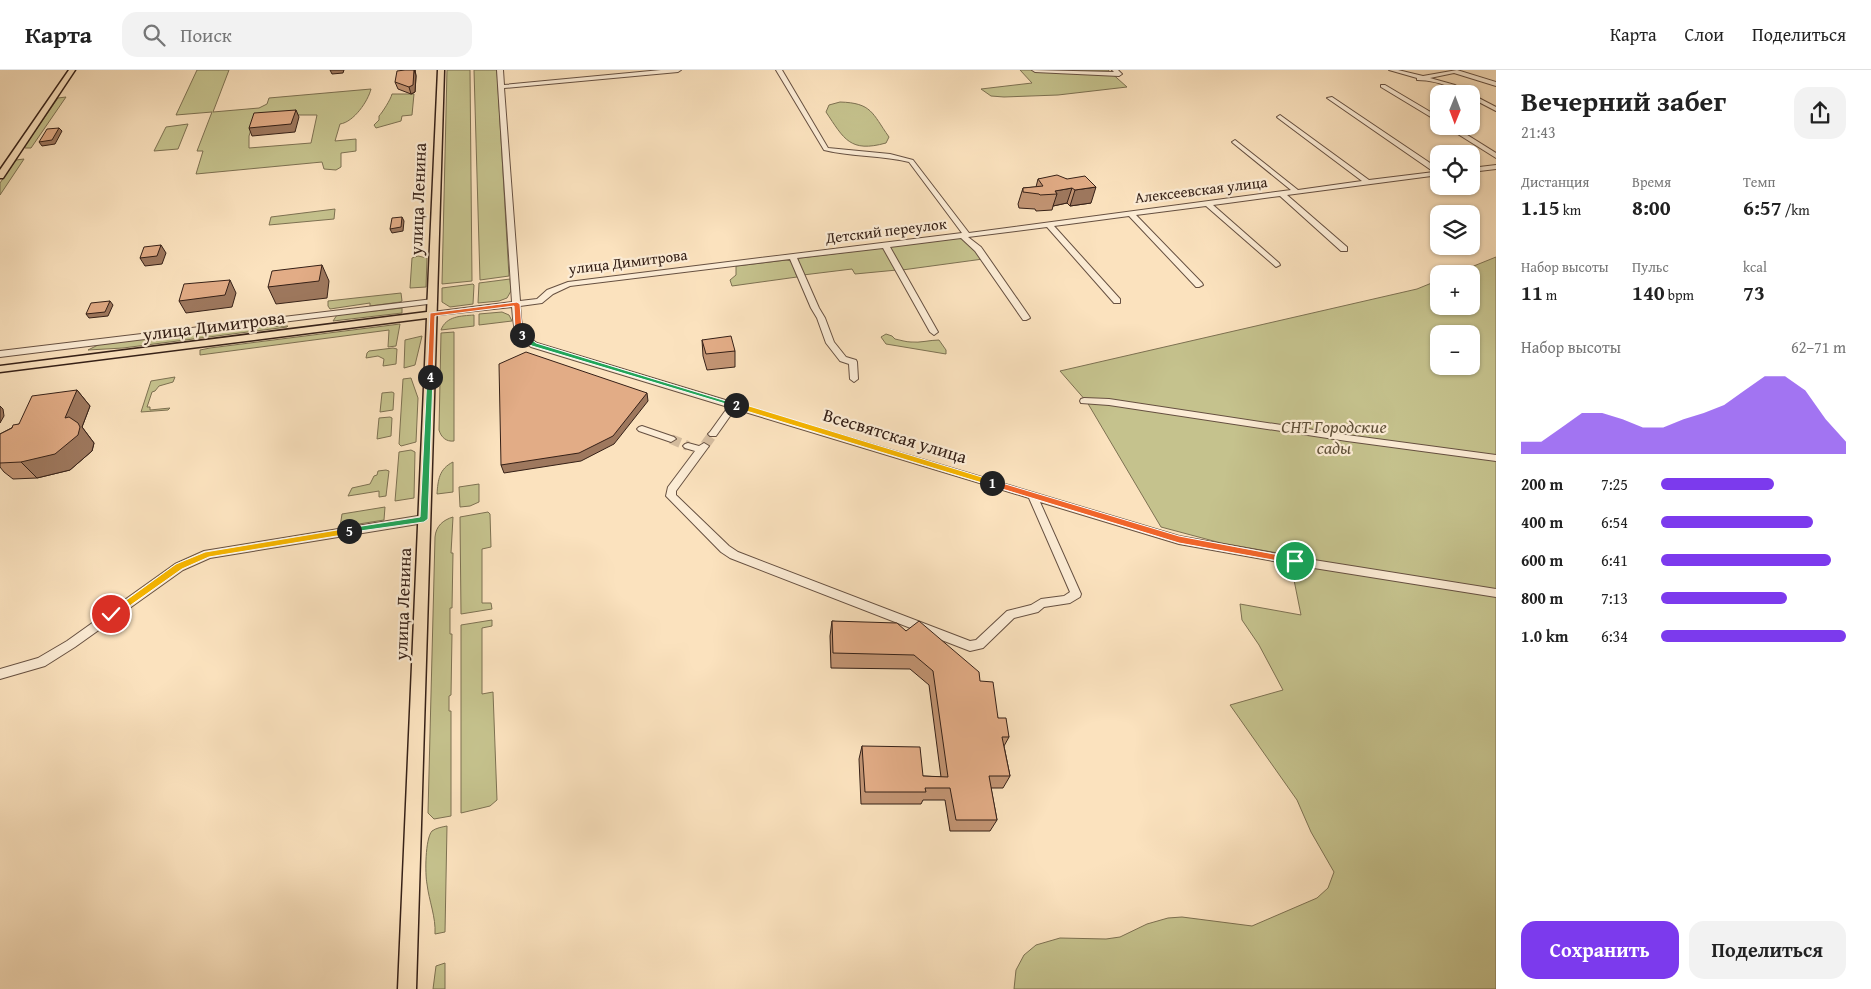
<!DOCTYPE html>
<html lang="ru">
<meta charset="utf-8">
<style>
body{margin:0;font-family:"Gentium Book Plus",serif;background:#f2f2f2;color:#222;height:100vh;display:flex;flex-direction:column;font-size:19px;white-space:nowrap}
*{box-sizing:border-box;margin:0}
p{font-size:16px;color:#767676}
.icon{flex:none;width:28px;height:28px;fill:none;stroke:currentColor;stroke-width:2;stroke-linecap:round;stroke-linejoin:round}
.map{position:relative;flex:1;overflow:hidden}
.details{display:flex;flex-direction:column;background:#fff;width:375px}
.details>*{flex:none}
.needle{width:32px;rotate:181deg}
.fabs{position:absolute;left:1430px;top:15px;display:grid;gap:10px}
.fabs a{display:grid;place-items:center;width:50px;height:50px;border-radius:10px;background:#fff;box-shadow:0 1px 4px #0004;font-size:25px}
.pin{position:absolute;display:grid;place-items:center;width:42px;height:42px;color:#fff;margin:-21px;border:2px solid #fff;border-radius:50%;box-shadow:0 1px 5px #0007}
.km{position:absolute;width:25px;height:25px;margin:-12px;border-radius:50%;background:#222;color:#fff;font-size:14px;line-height:25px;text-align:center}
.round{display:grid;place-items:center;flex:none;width:52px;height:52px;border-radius:15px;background:#f2f2f2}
.head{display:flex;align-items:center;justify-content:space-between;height:85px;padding:0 25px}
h1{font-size:28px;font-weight:600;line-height:38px}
.stats{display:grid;grid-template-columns:repeat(3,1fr);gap:8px;height:85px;padding:5px 25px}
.stats div{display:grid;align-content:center}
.stats b{font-size:21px;font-weight:600}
.stats small{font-size:14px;font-weight:400}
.stats p{font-size:14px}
.chart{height:140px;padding:10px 25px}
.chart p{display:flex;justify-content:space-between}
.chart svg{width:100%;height:90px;margin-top:5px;fill:#7c3aed;opacity:.7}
.cta{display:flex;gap:10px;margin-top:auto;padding:10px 25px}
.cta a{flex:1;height:58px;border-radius:15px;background:#7c3aed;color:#fff;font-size:20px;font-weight:600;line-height:58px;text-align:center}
.cta a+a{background:#f2f2f2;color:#222}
ul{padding:0 25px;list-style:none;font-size:16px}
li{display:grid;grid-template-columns:80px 60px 1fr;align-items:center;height:38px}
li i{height:12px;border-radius:6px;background:#7c3aed}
header{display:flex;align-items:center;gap:30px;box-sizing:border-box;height:70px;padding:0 25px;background:#fff;border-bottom:1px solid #e0e0e0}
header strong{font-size:24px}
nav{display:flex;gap:28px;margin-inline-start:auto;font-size:18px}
.search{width:350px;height:45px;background:#f2f2f2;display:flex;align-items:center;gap:12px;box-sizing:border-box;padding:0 18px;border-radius:15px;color:#767676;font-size:19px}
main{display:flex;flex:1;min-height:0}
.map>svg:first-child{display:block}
.green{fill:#c5c28d;stroke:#7d7152;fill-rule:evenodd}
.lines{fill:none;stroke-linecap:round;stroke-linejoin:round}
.minor-tunnel{stroke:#d3bb9d;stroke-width:10;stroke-dasharray:10 5;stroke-linecap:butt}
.minor-casing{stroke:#665041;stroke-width:2}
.major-casing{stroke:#352017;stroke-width:3}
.minor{fill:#fcecd5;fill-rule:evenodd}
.major{fill:#fbe2be;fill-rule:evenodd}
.wall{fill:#c29473;stroke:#352017}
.shaded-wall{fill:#9e785e;stroke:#352017}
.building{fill:#e2ac86;stroke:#352017}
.split-1{fill:#f0652b;stroke:#fff}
.split-2{fill:#f5b400;stroke:#fff}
.split-3{fill:#22a559;stroke:#fff}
.split-4{fill:#f0652b;stroke:#fff}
.split-5{fill:#22a559;stroke:#fff}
.split-6{fill:#f5b400;stroke:#fff}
.labels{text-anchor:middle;stroke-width:4.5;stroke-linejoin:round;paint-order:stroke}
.far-street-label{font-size:15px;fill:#352017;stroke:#fcecd5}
.street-label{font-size:18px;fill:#352017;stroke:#fcecd5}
.park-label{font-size:18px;font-style:italic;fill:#60513a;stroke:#fcecd5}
</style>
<header>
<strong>Карта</strong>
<div class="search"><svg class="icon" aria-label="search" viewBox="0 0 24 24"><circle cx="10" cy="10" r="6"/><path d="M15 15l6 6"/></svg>Поиск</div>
<nav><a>Карта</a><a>Слои</a><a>Поделиться</a></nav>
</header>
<main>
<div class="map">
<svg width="1496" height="919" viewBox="0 0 1496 919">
<rect width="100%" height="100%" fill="#fbe2be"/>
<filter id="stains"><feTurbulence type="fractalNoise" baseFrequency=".004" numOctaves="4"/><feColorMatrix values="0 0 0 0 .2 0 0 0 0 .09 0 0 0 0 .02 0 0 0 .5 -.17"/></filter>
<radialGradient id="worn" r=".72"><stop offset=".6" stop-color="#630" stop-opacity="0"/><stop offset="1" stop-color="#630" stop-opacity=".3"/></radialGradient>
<g class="green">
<path d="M197 0H229L213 42 259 38 267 34 269 28 371 19C368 31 354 52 340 54L335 71 356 69V81L341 83V97L336 100 324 99 322 92 196 104 203 81H197L212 42 176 45ZM293 45H317L311 73 249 78V66L254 50Z"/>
<polygon points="447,0 470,0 472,211 442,214"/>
<polygon points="474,0 497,0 509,206 480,210"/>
<polygon points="1020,0 1108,0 1127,17 1058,25 1004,27 991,26 981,19 1032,13"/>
<path d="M392 24H414L412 45 402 46 401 51 376 58 374 55 379 50V46C382 43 391 29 392 24Z"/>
<polygon points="66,27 31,78 25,78 24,77 58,28"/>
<path d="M840 32C872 33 872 43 889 67L886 73C850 83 844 69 826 42L829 35Z"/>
<polygon points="188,54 178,79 154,81 166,57"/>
<polygon points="24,89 0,125 0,113 16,90"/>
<polygon points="335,139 334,149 269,155 271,147"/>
<polygon points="960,168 964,168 983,189 902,200 888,177"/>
<polygon points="881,178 885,179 897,200 855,204 852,199 803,205 797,190 800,188"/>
<polygon points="418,186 427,188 426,217 410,218 412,188"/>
<path d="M1496 187V919H1014L1016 900 1024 885 1036 875 1060 868 1106 869 1120 867 1147 854 1168 848 1182 847 1252 856 1317 828 1328 818 1334 802 1311 762 1297 730 1230 635 1283 620 1259 575 1242 550 1240 534 1301 545 1289 485 1221 473 1161 457 1087 332 1060 301 1417 219 1439 210V236H1471V204H1454ZM1439 264H1471V296H1439Z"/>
<polygon points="786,190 792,191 797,207 732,216 730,210 736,205 736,196"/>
<polygon points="510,209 511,221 507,228 499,231 478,233 479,213"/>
<polygon points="473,214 474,215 473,234 450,237 442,232 442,218"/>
<polygon points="401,223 402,231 400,232 370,236 370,233 330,239 328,236 328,231"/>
<polygon points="402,238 402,243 333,251 337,245"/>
<polygon points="502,242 509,245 512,251 479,255 479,244"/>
<path d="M474 245V256L441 260C446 246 461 246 474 245Z"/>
<polygon points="400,254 396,276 388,277 389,260 200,285 200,280 210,278"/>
<polygon points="288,256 287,257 123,278 88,280 100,274 240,257"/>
<path d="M454 262V371C446 372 441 367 439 360L441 263Z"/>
<path d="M886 264 892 266 895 269C900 270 906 272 911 272 920 273 930 270 939 270L946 280V284L886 274 881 267Z"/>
<polygon points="422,266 415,295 404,298 405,270"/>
<polygon points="393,278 397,279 396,294 383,296 384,289 378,286 366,288 367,283 369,281"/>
<polygon points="175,307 173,312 159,316 155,321 152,322 147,337 150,337 150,340 170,338 168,340 141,342 151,311"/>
<polygon points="411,308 418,328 416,372 401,376 399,374 403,309"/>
<polygon points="392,322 394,323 393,340 380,342 382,323"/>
<polygon points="390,347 392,348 391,366 377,369 379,348"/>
<polygon points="411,380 415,382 414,428 395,431 399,382"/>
<path d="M453 392V422L437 424C438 410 439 399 453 392Z"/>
<polygon points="386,400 389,401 386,426 379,427 379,421 348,426 352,418 370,414 374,406 377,405 378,401"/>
<polygon points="479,414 479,432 470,436 460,437 459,417"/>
<polygon points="385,437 384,450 340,457 342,444"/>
<polygon points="488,442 490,444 491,477 482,479 482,533 491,533 492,539 461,544 460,447"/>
<path d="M453 447 451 483H453L452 538H450V564H452L451 625 449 626V641H451V746L434 749 428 743 435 467C436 456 443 450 453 447Z"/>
<polygon points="492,550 492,556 482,558 482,624 493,622 497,730 490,736 461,743 461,555"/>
<path d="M447 756 445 862 435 864C436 847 429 831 427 814 425 804 425 769 432 761 436 758 442 757 447 756Z"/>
<polygon points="445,893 445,919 433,919 436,896"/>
</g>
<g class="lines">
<g class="minor-tunnel">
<polyline points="671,369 688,376"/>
<polyline points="705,375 713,364"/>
</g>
<defs>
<g id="minor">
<path d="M497 0H503L504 15 661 0H681L678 2 504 18 520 231 537 229 547 220 568 212 962 163 909 92C881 85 852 87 824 80L776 0H782L828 78 890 84 913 90 969 163 1291 120 1233 73 1232 72 1235 70 1298 120 1362 111 1278 48 1277 47 1280 45 1369 110 1434 102 1327 28 1332 27 1439 99V105L1287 125 1347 177V181H1341L1280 126 1213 135 1279 193 1280 195 1276 197 1206 136 1136 145 1202 213 1203 215 1199 217H1196L1129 146 1054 156 1120 229V233H1114L1047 157 968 167 981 177 1029 246 1030 248 1026 250H1023L975 181 961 168 890 177 938 262 934 265 930 262 883 178 797 188 819 238 825 248 834 272 846 287 856 290 857 292 858 309 854 312 850 309 849 294 840 291 826 273 817 248 811 238 790 189 570 216 553 224 542 233 520 236C522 255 519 262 537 273L732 332H737L738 334 1179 466 1295 487 1496 519V527L1295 495 1179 474 1040 432 1081 524 1080 527 1070 533 1044 537 1038 542 1014 548 983 578 970 581 730 488 721 482 666 426 668 417 695 381 685 378 683 376 685 374 688 373 699 376 704 373 709 376 676 421V425L729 476 738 482 970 571 976 570 1007 541 1031 535 1041 529 1064 526 1070 522 1029 428 735 339 716 366H710L708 364 710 362 728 337 531 277C512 265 514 257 512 237L429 246 428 244 432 242 512 232Z"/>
<polygon points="1032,0 1114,2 1112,0 1118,0 1122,4 1119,6 1035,2"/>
<path d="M1389 0H1398L1423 6 1457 0 1496 12V16L1454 3 1430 8 1455 15 1471 24C1463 24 1459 21 1452 18 1442 13 1428 10 1417 10V8Z"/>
<polygon points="1381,15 1385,15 1439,47 1439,52 1381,17"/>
<polygon points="1471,24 1496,37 1496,41 1471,28"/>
<polygon points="1445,56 1453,56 1496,83 1496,88"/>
<polygon points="1496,95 1496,99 1471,102 1471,98"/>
<polygon points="433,229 437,231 436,233 0,287 0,281"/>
<polygon points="1084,328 1109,329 1347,365 1496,385 1496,391 1347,371 1109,335 1081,333 1080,331 1081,329"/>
<polygon points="642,356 674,367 676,369 671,372 639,361 637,359 639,357"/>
<polygon points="424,445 429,449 424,453 210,488 183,500 75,577 45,596 0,609 0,599 38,588 67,571 175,494 204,481"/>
</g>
<g id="major">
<polygon points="69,0 75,0 3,108 0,108 0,100"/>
<polygon points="438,0 444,0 416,919 398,919 427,248 0,302 0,296 427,242"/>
</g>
</defs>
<use href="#minor" class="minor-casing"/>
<use href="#major" class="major-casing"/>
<use href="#minor" class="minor"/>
<use href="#major" class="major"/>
</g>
<g class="wall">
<polygon points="415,0 416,6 415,22 411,24 398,19 395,12"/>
<polygon points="1038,109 1067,109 1091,133 1070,136 1067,133 1053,136 1052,140 1036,141 1035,139 1019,138 1018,134 1023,118 1036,117"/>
<polygon points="702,270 735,281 735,297 707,300 703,286"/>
<polygon points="77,320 90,336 82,357 94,373 92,381 70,400 37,408 13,409 4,402 0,397 0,364 19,354"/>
<polygon points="832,551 906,561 980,611 998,648 1009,667 1004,676 1010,706 1003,718 991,718 997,750 990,761 950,761 945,730 923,730 921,734 861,734 859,689 862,676 923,706 941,707 929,615 910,599 831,598 830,566"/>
</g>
<g class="shaded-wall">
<polygon points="330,0 344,0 343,3 332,4"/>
<polygon points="415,0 416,6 415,22 411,24 409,17"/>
<polygon points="296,40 299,47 295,62 252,66 249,58"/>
<polygon points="59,58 62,61 55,74 42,76 39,72"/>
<polygon points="1096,117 1091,133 1070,136 1075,120"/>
<polygon points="1072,118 1067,133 1053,136 1057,124 1055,121"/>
<polygon points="402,147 404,151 403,161 392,163 390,159"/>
<polygon points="161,175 166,183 162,194 145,196 140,188"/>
<polygon points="322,195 329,211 327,228 276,234 268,217"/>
<polygon points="230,210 236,223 232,237 186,243 179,231"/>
<polygon points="110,231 113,235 108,246 89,248 86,244"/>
<polygon points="77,320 90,336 82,357 94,373 92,381 70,400 37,408 21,392"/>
<polygon points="647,323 648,331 614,374 581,391 504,403 501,395"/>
<polygon points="0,336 3,339 4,346 0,353"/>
</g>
<g class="building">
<polygon points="405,0 414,0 413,15 409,17 395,12 397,1"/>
<polygon points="296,40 291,54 249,58 254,43"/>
<polygon points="59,58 52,70 39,72 47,59"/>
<polygon points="1057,105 1067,109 1085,106 1096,117 1075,120 1072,118 1055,121 1057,124 1040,125 1039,124 1023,122 1023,118 1043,116 1038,109"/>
<polygon points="402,147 401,157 390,159 392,148"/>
<polygon points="161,175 157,186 140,188 144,177"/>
<polygon points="322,195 319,211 268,217 272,201"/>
<polygon points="230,210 225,225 179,231 184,214"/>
<polygon points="110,231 105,242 86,244 91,233"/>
<polygon points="731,266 735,281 706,284 702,270"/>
<polygon points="526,282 647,323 613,366 579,383 501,395 499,294"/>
<polygon points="77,320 65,348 69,347 78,353 80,357 78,365 55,384 21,392 0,393 0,364 12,358 13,355 19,354 32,326"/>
<polygon points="832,551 897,553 906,561 919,551 979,602 980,611 993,612 998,648 1006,648 1009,667 1002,667 1010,706 989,706 997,750 956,750 950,718 925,718 926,722 865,722 862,676 920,677 923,706 948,707 933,601 914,585 833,583"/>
</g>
<polygon class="split-1" points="992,410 1179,466 1295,488 1300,491 1295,494 1179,473 989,415 988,413"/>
<polygon class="split-2" points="736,332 995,411 996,413 992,416 733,337 733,333"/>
<polygon class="split-3" points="520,264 525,264 536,273 739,335 736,337 532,276 520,267"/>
<polygon class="split-4" points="517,232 520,234 522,260 526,265 522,267 515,261 514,236 435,246 433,307 427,309 430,243"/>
<polygon class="split-5" points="427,306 433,307 428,449 424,452 346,463 345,461 349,458 420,447"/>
<polygon class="split-6" points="349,458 353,461 349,464 209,487 182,499 114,547 108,547 107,544 176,494 205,482"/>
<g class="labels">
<g class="far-street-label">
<text transform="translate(1201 120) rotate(-7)" y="5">Алексеевская улица</text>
<text transform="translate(886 161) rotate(-7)" y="5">Детский переулок</text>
<text transform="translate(628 192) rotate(-7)" y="5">улица Димитрова</text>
</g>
<g class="street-label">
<text transform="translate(418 129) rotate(-88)" y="6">улица Ленина</text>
<text transform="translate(214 256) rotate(-7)" y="6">улица Димитрова</text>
<text transform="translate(895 366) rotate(17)" y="6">Всесвятская улица</text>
<text transform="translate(403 534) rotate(-88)" y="6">улица Ленина</text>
</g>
<g class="park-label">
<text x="1334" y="363">СНТ Городские<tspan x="1334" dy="21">сады</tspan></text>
</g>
</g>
<rect width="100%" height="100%" filter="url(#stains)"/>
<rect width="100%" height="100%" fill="url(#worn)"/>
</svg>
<div class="fabs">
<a><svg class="needle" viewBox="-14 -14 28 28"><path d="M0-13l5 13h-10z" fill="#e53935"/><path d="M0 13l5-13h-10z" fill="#767676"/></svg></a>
<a><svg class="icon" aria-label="locate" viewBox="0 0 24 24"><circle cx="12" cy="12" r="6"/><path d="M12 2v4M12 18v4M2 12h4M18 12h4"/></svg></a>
<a><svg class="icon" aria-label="layers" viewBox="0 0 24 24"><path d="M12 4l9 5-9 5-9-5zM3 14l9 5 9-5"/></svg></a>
<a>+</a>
<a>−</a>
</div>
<div class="pin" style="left:1295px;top:491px;background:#1e9e55"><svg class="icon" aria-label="arrive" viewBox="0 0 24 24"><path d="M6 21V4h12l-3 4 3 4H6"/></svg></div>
<div class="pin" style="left:111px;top:544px;background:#d93025"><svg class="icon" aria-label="check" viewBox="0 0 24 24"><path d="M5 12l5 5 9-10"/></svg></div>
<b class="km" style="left:992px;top:413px">1</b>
<b class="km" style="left:736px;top:335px">2</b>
<b class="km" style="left:522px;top:265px">3</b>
<b class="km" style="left:430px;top:307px">4</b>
<b class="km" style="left:349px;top:461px">5</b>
</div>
<section class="details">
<div class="head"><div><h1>Вечерний забег</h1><p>21:43</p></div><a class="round"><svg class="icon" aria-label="share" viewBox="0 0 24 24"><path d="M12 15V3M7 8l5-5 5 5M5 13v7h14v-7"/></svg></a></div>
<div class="stats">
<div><p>Дистанция</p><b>1.15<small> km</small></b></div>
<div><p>Время</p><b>8:00</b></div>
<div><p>Темп</p><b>6:57<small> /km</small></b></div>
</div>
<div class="stats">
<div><p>Набор высоты</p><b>11<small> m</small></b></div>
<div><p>Пульс</p><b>140<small> bpm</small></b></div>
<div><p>kcal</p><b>73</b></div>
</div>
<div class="chart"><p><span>Набор высоты</span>62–71 m</p>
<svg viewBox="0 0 160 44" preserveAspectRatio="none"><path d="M0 44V38L10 38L20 31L30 24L40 24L50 27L60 31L70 31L80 27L90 24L100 20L110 13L120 6L130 6L140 13L150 27L160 38V44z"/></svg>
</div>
<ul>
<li><b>200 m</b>7:25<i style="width:61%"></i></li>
<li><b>400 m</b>6:54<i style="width:82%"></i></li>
<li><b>600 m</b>6:41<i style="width:92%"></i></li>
<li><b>800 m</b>7:13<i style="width:68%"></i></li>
<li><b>1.0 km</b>6:34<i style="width:100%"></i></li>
</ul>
<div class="cta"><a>Сохранить</a><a>Поделиться</a></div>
</section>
</main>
